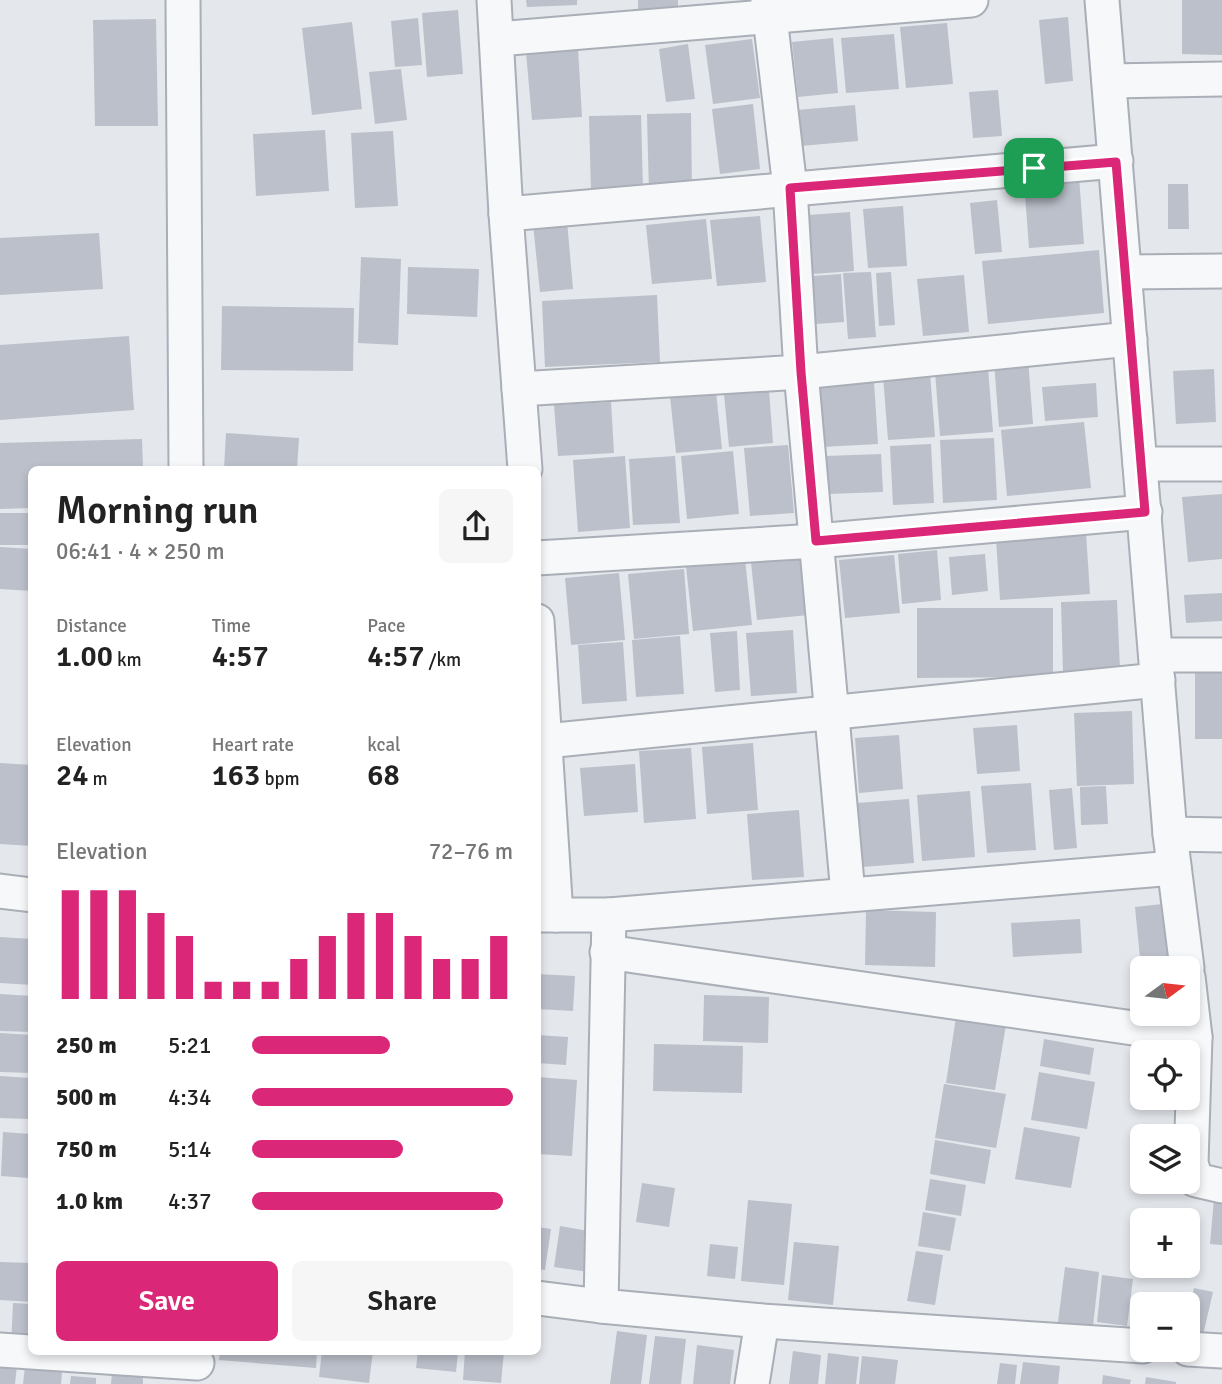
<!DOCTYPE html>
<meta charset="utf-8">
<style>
body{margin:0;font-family:Signika,sans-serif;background:#f6f6f6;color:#222;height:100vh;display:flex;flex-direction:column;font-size:26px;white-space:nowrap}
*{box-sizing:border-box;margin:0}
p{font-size:23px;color:#767676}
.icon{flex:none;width:38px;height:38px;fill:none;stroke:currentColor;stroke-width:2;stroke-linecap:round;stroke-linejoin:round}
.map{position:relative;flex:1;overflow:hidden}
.details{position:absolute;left:28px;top:466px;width:513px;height:889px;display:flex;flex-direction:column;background:#fff;border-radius:10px;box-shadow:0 4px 10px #0003}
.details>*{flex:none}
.needle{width:46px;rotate:75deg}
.buttons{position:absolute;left:1130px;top:956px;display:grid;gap:14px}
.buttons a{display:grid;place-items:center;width:70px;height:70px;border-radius:10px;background:#fff;box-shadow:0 4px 10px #0003;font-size:35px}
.pin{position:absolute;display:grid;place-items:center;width:60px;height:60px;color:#fff;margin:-30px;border-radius:14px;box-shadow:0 4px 10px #0006}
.round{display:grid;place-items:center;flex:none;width:74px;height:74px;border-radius:10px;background:#f6f6f6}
.headline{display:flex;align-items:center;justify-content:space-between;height:119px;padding:0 28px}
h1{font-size:38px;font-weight:600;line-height:52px}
.metrics{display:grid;grid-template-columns:repeat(3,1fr);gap:10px;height:119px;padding:7px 28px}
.metrics div{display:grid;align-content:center}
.metrics b{font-size:30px;font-weight:600}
.metrics small{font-size:19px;font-weight:400}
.metrics p{font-size:19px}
.chart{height:196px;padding:14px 28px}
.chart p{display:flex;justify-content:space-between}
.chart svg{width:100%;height:126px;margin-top:7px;stroke:#db2777;stroke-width:6}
.cta{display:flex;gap:14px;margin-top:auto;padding:14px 28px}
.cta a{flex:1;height:80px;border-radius:10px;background:#db2777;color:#fff;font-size:28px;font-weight:600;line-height:80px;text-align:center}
.cta a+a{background:#f6f6f6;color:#222}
ul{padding:0 28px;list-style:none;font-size:23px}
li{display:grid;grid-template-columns:112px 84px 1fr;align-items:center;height:52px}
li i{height:18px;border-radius:9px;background:#db2777}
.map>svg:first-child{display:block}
.building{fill:#bbc0ca}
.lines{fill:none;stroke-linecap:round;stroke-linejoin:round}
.street-casing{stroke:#a9aeb7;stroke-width:37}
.street{stroke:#f7f8fa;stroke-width:33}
.route-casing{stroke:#fff;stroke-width:14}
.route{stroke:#db2777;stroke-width:9}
</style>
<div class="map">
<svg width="1222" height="1384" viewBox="0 0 1222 1384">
<rect width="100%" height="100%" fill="#e4e7ec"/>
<g class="building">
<polygon points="526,0 577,0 577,5 527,7"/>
<polygon points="638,0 678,0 678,12 638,15"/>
<polygon points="1182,0 1222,0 1222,55 1182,54"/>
<polygon points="458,10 463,74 427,77 422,13"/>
<polygon points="1068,17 1073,81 1045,84 1039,20"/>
<polygon points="418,18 422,65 395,67 391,21"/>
<polygon points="156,19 158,126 95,126 93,20"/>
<polygon points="352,22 362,109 312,115 302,28"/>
<polygon points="947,23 953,84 906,88 900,27"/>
<polygon points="894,34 899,89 846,93 841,38"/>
<polygon points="833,38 838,93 798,97 792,42"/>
<polygon points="752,39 760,98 713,104 705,45"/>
<polygon points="688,44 695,99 666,102 659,49"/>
<polygon points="578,48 582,117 532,120 526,52"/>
<polygon points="401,69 407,120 375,124 369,72"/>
<polygon points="998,90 1002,136 973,138 969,92"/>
<polygon points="753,104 760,169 720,174 712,109"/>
<polygon points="855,105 858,141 800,146 796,110"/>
<polygon points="691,113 692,193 649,194 647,114"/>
<polygon points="641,115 643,190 591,191 589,116"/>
<polygon points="325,130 329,191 256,196 253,134"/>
<polygon points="393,131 398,206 355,208 351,133"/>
<polygon points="1079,177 1084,244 1029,248 1024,181"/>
<polygon points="1168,184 1188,184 1189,229 1168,229"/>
<polygon points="997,200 1002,252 975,254 970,203"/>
<polygon points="903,206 907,266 868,268 863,209"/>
<polygon points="850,212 854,271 812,274 808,215"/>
<polygon points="760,216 766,282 717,286 710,220"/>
<polygon points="706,219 712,279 652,284 646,225"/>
<polygon points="567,221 573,289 540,292 533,224"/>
<polygon points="99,233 103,289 0,295 0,238"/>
<polygon points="1099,250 1104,313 988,324 982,261"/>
<polygon points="361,257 401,259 398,345 358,343"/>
<polygon points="408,267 479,269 477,317 407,314"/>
<polygon points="871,272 876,337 848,339 843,273"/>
<polygon points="891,272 895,325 879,326 876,273"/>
<polygon points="841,274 844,322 816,324 813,276"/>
<polygon points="964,275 969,332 923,336 917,279"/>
<polygon points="657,295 660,362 545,367 542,301"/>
<polygon points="222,306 354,308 353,371 221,370"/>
<polygon points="129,336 134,410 0,420 0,345"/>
<polygon points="1028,359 1033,424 999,427 994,362"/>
<polygon points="988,368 993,432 940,436 935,372"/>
<polygon points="1214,369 1216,422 1176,424 1173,371"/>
<polygon points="930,373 935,437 888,440 883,376"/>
<polygon points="874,382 878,444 822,447 819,385"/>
<polygon points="1096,383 1098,417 1045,421 1042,387"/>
<polygon points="769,390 773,443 729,447 724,394"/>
<polygon points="716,392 722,449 676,453 670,396"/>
<polygon points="611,402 614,453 558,456 554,405"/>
<polygon points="1084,422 1091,488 1007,496 1001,430"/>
<polygon points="226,433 299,438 297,469 224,469"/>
<polygon points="994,438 997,500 943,503 940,440"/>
<polygon points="142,439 143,469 32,469 32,508 0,509 0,443"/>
<polygon points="931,444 934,503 893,505 890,446"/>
<polygon points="788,445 794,513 750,516 744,448"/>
<polygon points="733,451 739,514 687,519 681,456"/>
<polygon points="881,454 883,492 828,494 826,456"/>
<polygon points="625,456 630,528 578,532 573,460"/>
<polygon points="675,456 680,523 633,525 629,459"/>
<polygon points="1222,494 1222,559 1188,562 1182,497"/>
<rect x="0" y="513" width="32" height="32"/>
<polygon points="1086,533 1090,594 1000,600 996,539"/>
<polygon points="0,547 32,549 32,591 0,589"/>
<polygon points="937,550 941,600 902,604 898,554"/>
<polygon points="985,554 988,591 952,595 949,557"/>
<polygon points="894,555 900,613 845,618 839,560"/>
<polygon points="804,557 809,615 757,620 751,562"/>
<polygon points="745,559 752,625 693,631 686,566"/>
<polygon points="684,569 689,634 634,639 628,574"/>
<polygon points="619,573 625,640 571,645 565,578"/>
<polygon points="1222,593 1222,621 1186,623 1184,595"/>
<polygon points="1117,600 1120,670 1063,672 1061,602"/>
<polygon points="917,608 1053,608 1053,677 917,678"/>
<polygon points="793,630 797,693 751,696 746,633"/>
<polygon points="737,631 740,690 715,692 710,633"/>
<polygon points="680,636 684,694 636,697 632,640"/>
<polygon points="623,642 627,701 582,704 578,645"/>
<polygon points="1195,672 1222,673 1222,739 1195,739"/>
<polygon points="1132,711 1134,784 1077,786 1074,713"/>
<polygon points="1017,725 1020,771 977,774 973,728"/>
<polygon points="899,735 903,789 859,793 855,738"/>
<polygon points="753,743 758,810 707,814 702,747"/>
<polygon points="691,748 696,819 644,823 639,751"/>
<polygon points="0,763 32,765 32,846 0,844"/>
<polygon points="635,764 638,812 584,816 580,768"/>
<polygon points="1031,783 1036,850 987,853 981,786"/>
<polygon points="1106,786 1108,824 1081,825 1080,787"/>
<polygon points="1072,788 1077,848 1054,850 1049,790"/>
<polygon points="970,791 975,857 922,861 917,795"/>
<polygon points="909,799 914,863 862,867 857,803"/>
<polygon points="799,810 804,877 752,880 747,814"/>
<polygon points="1172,903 1179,968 1141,968 1135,907"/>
<polygon points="866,910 936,912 935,967 865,965"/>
<polygon points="1080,919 1082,953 1013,957 1011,923"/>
<polygon points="0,937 32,939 32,985 0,983"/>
<polygon points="537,974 575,976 573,1011 537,1009"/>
<polygon points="0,994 32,996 32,1032 0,1031"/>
<polygon points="704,995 769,997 768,1043 703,1041"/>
<polygon points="956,1017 1006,1025 995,1090 946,1083"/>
<polygon points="0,1033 32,1035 32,1073 0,1072"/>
<polygon points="537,1035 568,1037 566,1065 537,1063"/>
<polygon points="1044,1039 1094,1048 1090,1075 1040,1066"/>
<polygon points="654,1044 743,1046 742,1093 653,1091"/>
<polygon points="1039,1072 1095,1082 1087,1129 1031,1120"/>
<polygon points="0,1076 31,1078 29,1119 0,1118"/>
<polygon points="537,1077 577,1080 572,1156 537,1154"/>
<polygon points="944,1084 1006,1094 996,1148 935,1138"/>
<polygon points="1024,1127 1080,1137 1071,1188 1015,1179"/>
<polygon points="3,1132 31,1134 29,1178 1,1176"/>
<polygon points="935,1140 991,1150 985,1184 930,1174"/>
<polygon points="930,1179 966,1185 961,1216 925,1210"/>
<polygon points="642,1183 675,1188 669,1227 636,1222"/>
<polygon points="1214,1199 1222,1200 1222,1245 1210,1244"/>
<polygon points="748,1200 792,1204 784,1285 741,1281"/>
<polygon points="923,1212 956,1218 950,1251 918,1246"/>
<polygon points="560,1226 594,1232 589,1272 554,1267"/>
<polygon points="537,1227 551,1229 545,1270 537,1269"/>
<polygon points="794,1242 839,1246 833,1305 788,1300"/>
<polygon points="710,1244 738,1247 735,1279 707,1276"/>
<polygon points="916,1251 943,1255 935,1305 907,1301"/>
<polygon points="0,1262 32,1263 32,1302 0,1300"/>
<polygon points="1065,1267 1099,1272 1093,1326 1058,1322"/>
<polygon points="1102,1275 1133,1279 1127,1326 1097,1322"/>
<polygon points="1194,1288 1213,1292 1203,1335 1188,1331 1188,1313"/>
<polygon points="13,1303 32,1304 32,1348 11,1347"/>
<polygon points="617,1331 647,1335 641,1384 610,1384"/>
<polygon points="655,1336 686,1339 681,1384 649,1384"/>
<polygon points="697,1345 734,1350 730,1384 693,1384"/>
<polygon points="220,1351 317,1351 316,1368 219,1360"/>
<polygon points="322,1351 373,1351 369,1383 319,1377"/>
<polygon points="418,1351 458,1351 456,1372 416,1368"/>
<polygon points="465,1351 504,1351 501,1383 463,1380"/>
<polygon points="793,1351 821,1355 818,1384 789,1384"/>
<polygon points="828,1353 859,1357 856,1384 825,1384"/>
<polygon points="862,1356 898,1360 895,1384 859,1384"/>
<polygon points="1023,1362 1060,1366 1058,1384 1020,1384"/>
<polygon points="1000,1363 1017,1365 1015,1384 997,1384"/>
<polygon points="0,1364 17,1365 15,1384 0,1384"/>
<polygon points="25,1367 62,1371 61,1384 23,1384"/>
<polygon points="112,1372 143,1375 143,1384 111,1384"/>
<polygon points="1103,1375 1131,1380 1130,1384 1102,1384"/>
<polygon points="71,1376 96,1378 96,1384 70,1384"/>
<polygon points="1146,1377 1176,1382 1176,1384 1145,1384"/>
</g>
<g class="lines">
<defs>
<g id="street">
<polyline points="183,0 186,469"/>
<polyline points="494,0 506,214 525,469"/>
<polyline points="768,0 790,188 801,372 848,894"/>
<polyline points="1102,0 1170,834 1187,968"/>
<polyline points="497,39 971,0"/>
<polyline points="1109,81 1222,79"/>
<polyline points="506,214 1116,161"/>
<polyline points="1125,272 1222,271"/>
<polyline points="519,389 801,372 1130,339"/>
<polyline points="1140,464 1222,464"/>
<polyline points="537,558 816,541 1145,512"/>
<polyline points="537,621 556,915"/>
<polyline points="1156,655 1222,655"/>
<polyline points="546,741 1158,680"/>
<polyline points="1170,834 1222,835"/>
<polyline points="0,891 32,895"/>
<polyline points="537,915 609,915 1174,868"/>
<polyline points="609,915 601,1306 762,1321 1143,1346"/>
<polyline points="607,952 1195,1037"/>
<polyline points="1188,977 1195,1037 1191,1163 1196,1180 1222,1186"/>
<polyline points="537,1298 601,1306"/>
<polyline points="1188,1349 1222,1351"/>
<polyline points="0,1350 197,1363"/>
<polyline points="752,1384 762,1321"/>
</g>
</defs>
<use href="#street" class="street-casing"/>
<use href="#street" class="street"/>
</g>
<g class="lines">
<defs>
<polygon id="route" points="1116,162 1145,512 816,541 801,372 790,188"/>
</defs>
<use href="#route" class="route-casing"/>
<use href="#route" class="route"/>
</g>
</svg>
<div class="buttons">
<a><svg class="needle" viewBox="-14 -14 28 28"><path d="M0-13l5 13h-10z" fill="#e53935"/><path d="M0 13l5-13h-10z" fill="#767676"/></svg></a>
<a><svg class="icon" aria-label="locate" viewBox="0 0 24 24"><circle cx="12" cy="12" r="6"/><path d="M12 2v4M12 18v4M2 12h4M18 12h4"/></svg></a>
<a><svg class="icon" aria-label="layers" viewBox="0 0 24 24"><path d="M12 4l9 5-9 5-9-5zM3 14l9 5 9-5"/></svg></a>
<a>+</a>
<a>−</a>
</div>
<div class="pin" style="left:1034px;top:168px;background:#1e9e55"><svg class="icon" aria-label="arrive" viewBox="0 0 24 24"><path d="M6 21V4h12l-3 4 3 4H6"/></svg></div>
<section class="details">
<div class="headline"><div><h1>Morning run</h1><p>06:41 · 4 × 250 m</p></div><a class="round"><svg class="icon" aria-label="share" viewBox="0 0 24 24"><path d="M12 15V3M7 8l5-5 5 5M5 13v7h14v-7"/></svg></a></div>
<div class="metrics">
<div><p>Distance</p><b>1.00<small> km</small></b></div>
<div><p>Time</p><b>4:57</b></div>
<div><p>Pace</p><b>4:57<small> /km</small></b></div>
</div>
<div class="metrics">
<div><p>Elevation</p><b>24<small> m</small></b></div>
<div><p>Heart rate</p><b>163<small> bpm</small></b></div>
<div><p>kcal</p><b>68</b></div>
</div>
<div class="chart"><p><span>Elevation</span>72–76 m</p>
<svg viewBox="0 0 160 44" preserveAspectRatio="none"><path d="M5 44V6M15 44V6M25 44V6M35 44V14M45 44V22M55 44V38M65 44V38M75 44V38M85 44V30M95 44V22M105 44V14M115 44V14M125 44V22M135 44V30M145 44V30M155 44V22"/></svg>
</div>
<ul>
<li><b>250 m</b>5:21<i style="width:53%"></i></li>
<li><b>500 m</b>4:34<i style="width:100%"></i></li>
<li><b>750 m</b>5:14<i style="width:58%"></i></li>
<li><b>1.0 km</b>4:37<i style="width:96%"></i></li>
</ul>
<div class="cta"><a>Save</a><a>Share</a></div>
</section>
</div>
